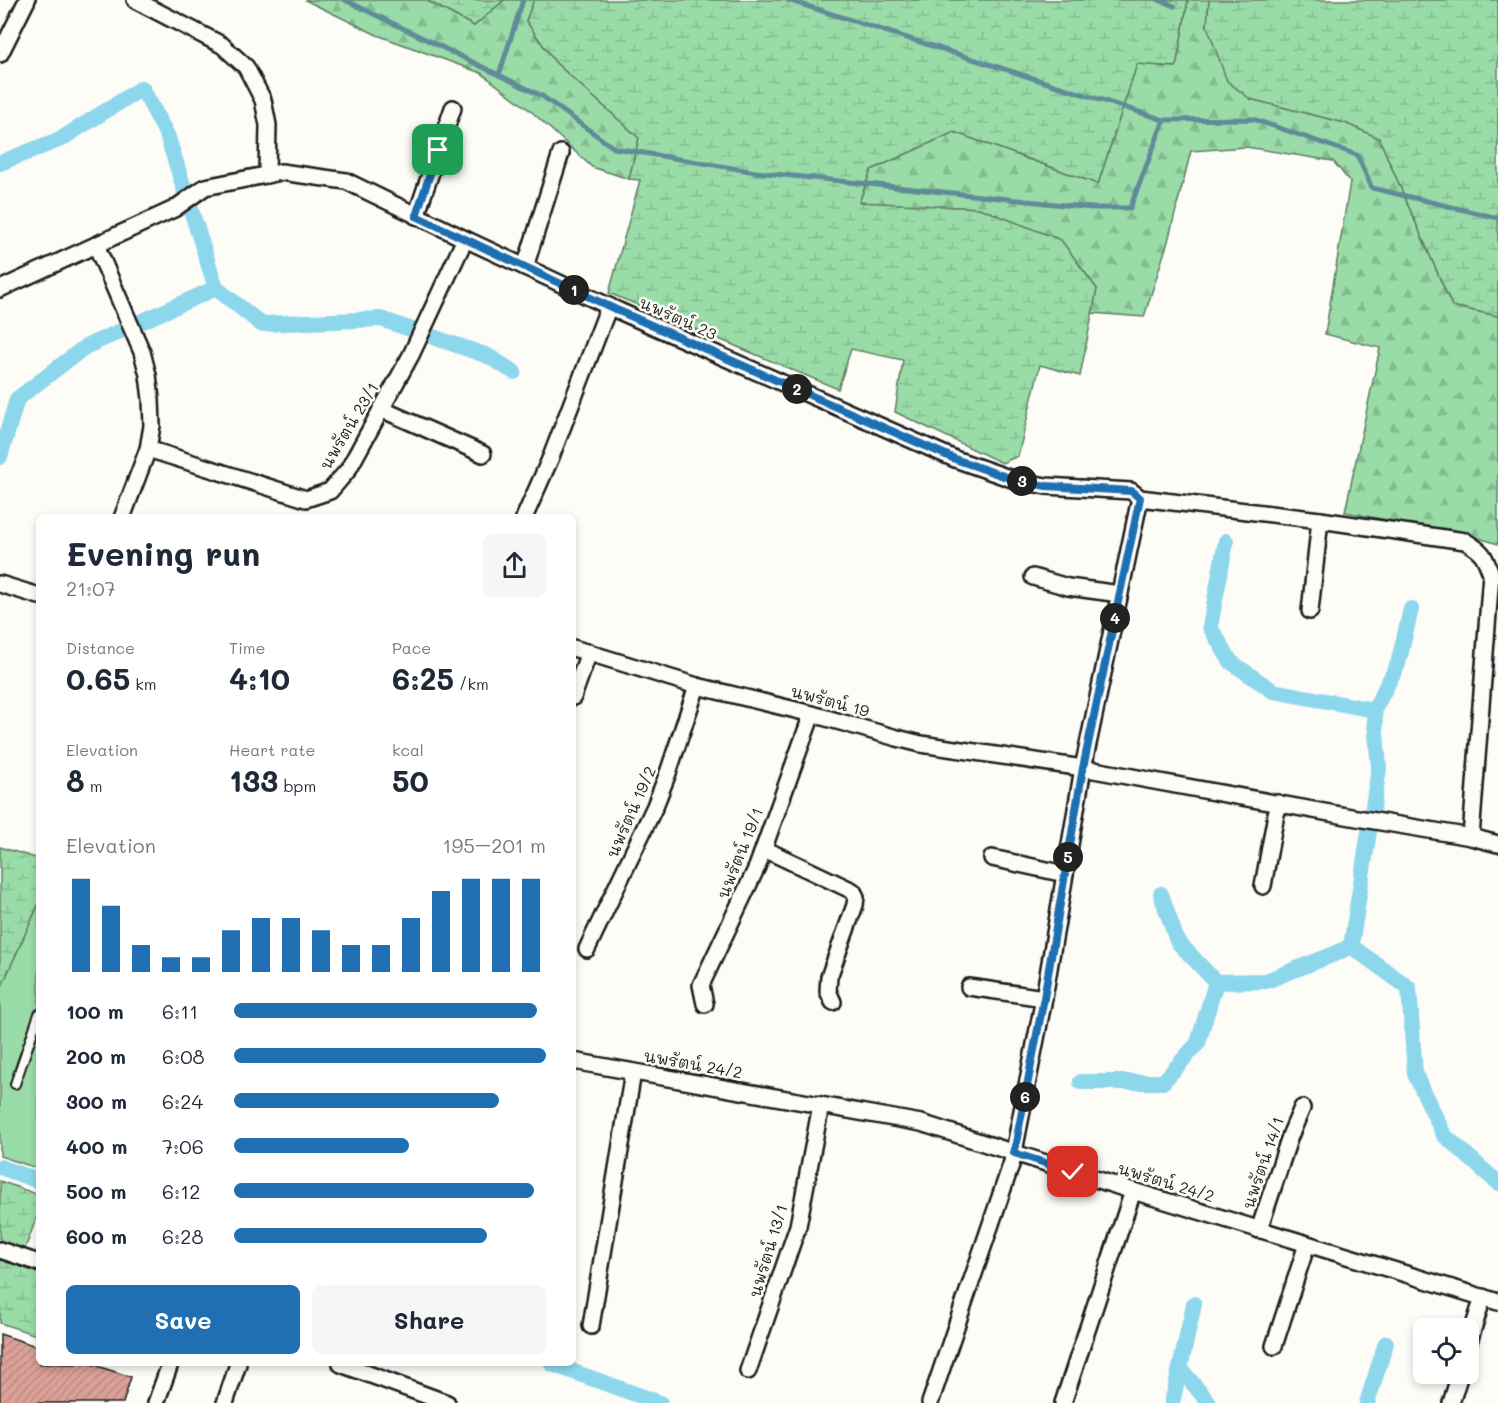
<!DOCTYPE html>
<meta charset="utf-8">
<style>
body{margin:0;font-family:Mali,"Playpen Sans Thai",sans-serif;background:#f6f6f7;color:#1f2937;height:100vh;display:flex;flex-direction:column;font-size:22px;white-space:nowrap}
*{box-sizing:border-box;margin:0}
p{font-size:20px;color:#747a83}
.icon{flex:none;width:33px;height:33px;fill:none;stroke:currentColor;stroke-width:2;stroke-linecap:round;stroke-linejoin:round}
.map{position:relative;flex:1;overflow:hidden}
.details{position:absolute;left:36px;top:514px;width:540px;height:852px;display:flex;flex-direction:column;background:#fff;border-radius:9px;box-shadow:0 3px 9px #0003}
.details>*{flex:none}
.buttons{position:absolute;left:1413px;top:1318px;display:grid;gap:12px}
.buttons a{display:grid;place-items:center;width:66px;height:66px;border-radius:9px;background:#fff;box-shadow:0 3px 9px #0003;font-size:30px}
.pin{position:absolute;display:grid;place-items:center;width:51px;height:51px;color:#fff;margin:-26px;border-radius:12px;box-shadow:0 3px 9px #0006}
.km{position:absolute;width:30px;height:30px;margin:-15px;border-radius:50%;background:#222;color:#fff;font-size:16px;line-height:30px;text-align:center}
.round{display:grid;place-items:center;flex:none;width:63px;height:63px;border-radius:9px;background:#f6f6f7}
.summary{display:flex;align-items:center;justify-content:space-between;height:102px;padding:0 30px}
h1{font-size:33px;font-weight:800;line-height:45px}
.figures{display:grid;grid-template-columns:repeat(3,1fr);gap:9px;height:102px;padding:6px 30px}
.figures div{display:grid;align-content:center}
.figures b{font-size:30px;font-weight:800}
.figures small{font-size:16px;font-weight:400}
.figures p{font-size:16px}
.chart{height:168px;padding:12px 30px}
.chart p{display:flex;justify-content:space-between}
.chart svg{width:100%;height:108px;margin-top:6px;stroke:#1f6fb2;stroke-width:6}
.action{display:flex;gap:12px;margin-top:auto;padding:12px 30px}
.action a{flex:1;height:69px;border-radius:9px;background:#1f6fb2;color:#fff;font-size:24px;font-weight:800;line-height:69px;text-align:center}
.action a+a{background:#f6f6f7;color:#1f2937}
ul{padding:0 30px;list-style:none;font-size:20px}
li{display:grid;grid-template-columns:96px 72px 1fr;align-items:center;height:45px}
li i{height:15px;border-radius:8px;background:#1f6fb2}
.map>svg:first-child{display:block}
.grass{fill:#9adca7;stroke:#5b7c62;stroke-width:1.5}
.forest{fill:url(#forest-firs);stroke:#5b7c62;stroke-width:1.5}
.wetland{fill:url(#wetland-marsh);stroke:#5b7c62;stroke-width:1.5}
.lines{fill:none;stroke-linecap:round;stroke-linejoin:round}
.stream{stroke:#608c99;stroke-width:5}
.canal{stroke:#8dd7ed;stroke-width:16}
.building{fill:url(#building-hatch);stroke:#1c1c1c;stroke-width:1.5}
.service-casing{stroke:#1c1c1c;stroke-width:12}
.minor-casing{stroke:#1c1c1c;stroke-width:20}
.service{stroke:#fdfcf7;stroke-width:8}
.minor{stroke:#fdfcf7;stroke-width:15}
.route-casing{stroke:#fff;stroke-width:12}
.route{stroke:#1f6fb2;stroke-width:8}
.labels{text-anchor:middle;stroke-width:5;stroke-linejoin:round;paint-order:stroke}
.street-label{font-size:16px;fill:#1c1c1c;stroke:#fdfcf7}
</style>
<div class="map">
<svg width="1498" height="1403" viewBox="0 0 1498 1403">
<defs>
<pattern id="forest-firs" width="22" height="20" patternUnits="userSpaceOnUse" patternTransform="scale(1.5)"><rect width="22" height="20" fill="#9adca7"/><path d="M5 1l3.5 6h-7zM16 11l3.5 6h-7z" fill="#84bc8f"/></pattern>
<pattern id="wetland-marsh" width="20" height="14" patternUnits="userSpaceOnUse" patternTransform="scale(1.5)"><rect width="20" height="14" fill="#9adca7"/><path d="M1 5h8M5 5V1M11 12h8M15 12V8" fill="none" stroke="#84bc8f"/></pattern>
<pattern id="building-hatch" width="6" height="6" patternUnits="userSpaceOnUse" patternTransform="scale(1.5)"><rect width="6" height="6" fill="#dba198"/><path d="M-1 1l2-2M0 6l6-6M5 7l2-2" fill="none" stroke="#bb8a82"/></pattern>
</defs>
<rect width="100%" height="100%" fill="#fdfcf7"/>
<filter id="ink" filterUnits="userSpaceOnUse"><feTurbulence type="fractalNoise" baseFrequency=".0167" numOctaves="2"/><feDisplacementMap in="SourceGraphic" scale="12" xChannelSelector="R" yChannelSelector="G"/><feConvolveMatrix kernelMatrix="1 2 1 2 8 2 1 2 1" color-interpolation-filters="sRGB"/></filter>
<g filter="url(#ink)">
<polygon class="grass" points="39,903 39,1169 0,1156 0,990"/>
<g class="forest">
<polygon points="305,0 426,0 474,26 504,0 534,0 526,21 555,62 639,138 629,179 592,167 532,112 481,73 377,35"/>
<polygon points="1188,0 1209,0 1207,26 1250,99 1345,123 1379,138 1452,306 1498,316 1498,544 1476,537 1345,512 1380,348 1325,334 1350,182 1333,161 1246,147 1191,151 1168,241 1144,317 1092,313 1097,289 1061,240 979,208 859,203 871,170 954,132 1098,184 1137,64 1176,67"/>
</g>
<g class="wetland">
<polygon points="426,0 504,0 474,26"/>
<polygon points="534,0 1188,0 1176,67 1137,64 1098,184 954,132 871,170 859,202 979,208 1061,240 1097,289 1080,376 1040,365 1018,456 1002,463 895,412 903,360 851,349 838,389 609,293 640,180 629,179 639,138 555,62 526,21"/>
<polygon points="1209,0 1498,0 1498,316 1452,306 1379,138 1345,123 1250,99 1227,81 1207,26"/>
<polygon points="0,847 39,859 39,903 0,990"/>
<polygon points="0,1181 39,1195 39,1211 19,1265 39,1274 39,1336 0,1323"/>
</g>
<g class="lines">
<g class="stream">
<polyline points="345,0 542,96 614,148 756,172 1092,208 1130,208 1164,120 1253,119 1357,155 1372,188 1498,218"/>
<polyline points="788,0 1164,120"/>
<polyline points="1159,0 1174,6"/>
<polyline points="499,75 523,0"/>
</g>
<g class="canal">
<polyline points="0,163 61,139 142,88 167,135 216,288 261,324 381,319 488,356 514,372"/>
<polyline points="0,457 17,399 85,347 216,288"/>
<polyline points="1226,541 1210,627 1231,662 1273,691 1374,710 1379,768 1351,946"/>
<polyline points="1374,710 1398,664 1411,609"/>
<polyline points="1161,894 1177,941 1216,982 1266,981 1337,953 1351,946 1409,988 1415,1074 1444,1135 1498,1183"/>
<polyline points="1081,1082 1163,1082 1198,1043 1216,982"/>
<polyline points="0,1167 39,1181"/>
<polyline points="1194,1304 1180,1368 1209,1403"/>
<polyline points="552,1364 660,1403"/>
<polyline points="1172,1403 1180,1368"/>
<polyline points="1367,1403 1386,1343"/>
</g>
</g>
<polygon class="building" points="0,1334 39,1347 39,1364 91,1364 131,1377 123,1403 0,1403"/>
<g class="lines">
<defs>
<polyline id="service" points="15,1084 39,1014"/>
<g id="minor">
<polyline points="135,0 222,45 246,67 263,100 268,125 267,175"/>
<polyline points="0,54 27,0"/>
<polyline points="416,216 453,108"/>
<polyline points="96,245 142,352 148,375 151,399 152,426 148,449 122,518"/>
<polyline points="525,267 561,153"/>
<path d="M0 289 174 209 205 187 281 172 346 181 465 239 619 311 955 459 1012 479 1046 486 1131 491 1140 498 1320 520 1465 541C1483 552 1484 554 1491 574L1471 837"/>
<polyline points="381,409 483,454"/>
<polyline points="148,449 306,499 330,491 348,470 411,355 465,239"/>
<polyline points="524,518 551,457 609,306"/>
<polyline points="1033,577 1068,587 1120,594"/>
<polyline points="0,584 39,596"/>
<polyline points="1310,611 1320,520"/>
<polyline points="573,648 697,686 812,714 897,738 921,744 1083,768 1357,818 1471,837 1498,844"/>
<polyline points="573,697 589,652"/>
<polyline points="764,849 853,891 856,897 855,905 829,977 828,991 833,1002"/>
<polyline points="992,858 1065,874"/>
<polyline points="1263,886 1278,803"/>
<polyline points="587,949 655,806 668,773 697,686"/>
<polyline points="969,987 1044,998"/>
<polyline points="705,1004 701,985 757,867 812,714"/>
<polyline points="573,1061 921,1123 1133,1191 1498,1302"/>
<polyline points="1259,1230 1290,1136 1302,1108"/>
<polyline points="0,1250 39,1263"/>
<polyline points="591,1326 633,1072"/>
<polyline points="1468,1345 1483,1297"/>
<polyline points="1274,1346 1307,1244"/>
<polyline points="341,1364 447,1403"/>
<polyline points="748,1371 798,1226 821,1105"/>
<polyline points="156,1403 170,1364"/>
<polyline points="225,1403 238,1364"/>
<polyline points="930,1403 1012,1162 1044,998 1083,768 1140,498"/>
<polyline points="1063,1403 1133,1191"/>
<polyline points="1451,1403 1460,1374"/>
</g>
</defs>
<use href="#service" class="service-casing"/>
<use href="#minor" class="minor-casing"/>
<use href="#service" class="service"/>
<use href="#minor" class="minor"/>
</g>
</g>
<g class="lines" filter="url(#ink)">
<defs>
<polyline id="route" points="438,150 416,216 619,311 955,459 1012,479 1046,486 1131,491 1140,498 1083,768 1044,998 1014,1153 1073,1172"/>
</defs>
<use href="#route" class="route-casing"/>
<use href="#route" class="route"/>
</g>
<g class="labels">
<g class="street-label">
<text transform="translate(678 318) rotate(24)" y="6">นพรัตน์ 23</text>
<text transform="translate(349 426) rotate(-59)" y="6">นพรัตน์ 23/1</text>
<text transform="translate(830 701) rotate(15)" y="6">นพรัตน์ 19</text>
<text transform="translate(631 812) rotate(-66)" y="6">นพรัตน์ 19/2</text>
<text transform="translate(740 853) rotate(-68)" y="6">นพรัตน์ 19/1</text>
<text transform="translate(693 1064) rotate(10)" y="6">นพรัตน์ 24/2</text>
<text transform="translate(1263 1163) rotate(-71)" y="6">นพรัตน์ 14/1</text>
<text transform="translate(1166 1182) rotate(17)" y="6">นพรัตน์ 24/2</text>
<text transform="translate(768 1251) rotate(-73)" y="6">นพรัตน์ 13/1</text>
</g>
</g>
</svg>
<div class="buttons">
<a><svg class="icon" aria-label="locate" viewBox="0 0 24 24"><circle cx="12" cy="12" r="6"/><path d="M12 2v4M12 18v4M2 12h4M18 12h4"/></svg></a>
</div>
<div class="pin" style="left:438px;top:150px;background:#1e9e55"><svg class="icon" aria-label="arrive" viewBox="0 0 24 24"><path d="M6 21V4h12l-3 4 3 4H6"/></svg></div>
<div class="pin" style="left:1073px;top:1172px;background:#d93025"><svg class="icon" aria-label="check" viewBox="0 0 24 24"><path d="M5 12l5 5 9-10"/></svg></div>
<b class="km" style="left:574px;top:290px">1</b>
<b class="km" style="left:797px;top:389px">2</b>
<b class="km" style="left:1022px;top:481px">3</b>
<b class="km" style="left:1115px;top:618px">4</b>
<b class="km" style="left:1068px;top:857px">5</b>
<b class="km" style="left:1025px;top:1097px">6</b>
<section class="details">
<div class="summary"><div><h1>Evening run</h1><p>21:07</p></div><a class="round"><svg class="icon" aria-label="share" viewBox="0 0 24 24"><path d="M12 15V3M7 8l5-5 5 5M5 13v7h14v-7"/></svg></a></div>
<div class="figures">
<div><p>Distance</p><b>0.65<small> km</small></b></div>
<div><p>Time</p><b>4:10</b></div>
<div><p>Pace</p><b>6:25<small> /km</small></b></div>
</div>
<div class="figures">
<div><p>Elevation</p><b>8<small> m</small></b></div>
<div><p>Heart rate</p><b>133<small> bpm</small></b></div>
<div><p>kcal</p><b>50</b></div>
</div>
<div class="chart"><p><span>Elevation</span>195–201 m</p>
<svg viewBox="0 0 160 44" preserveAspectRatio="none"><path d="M5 44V6M15 44V17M25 44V33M35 44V38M45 44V38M55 44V27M65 44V22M75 44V22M85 44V27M95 44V33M105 44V33M115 44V22M125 44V11M135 44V6M145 44V6M155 44V6"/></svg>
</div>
<ul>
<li><b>100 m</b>6:11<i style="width:97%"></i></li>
<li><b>200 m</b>6:08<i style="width:100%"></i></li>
<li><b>300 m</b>6:24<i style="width:85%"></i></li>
<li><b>400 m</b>7:06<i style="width:56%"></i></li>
<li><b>500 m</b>6:12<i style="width:96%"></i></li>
<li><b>600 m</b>6:28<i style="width:81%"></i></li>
</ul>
<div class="action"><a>Save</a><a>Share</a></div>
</section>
</div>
